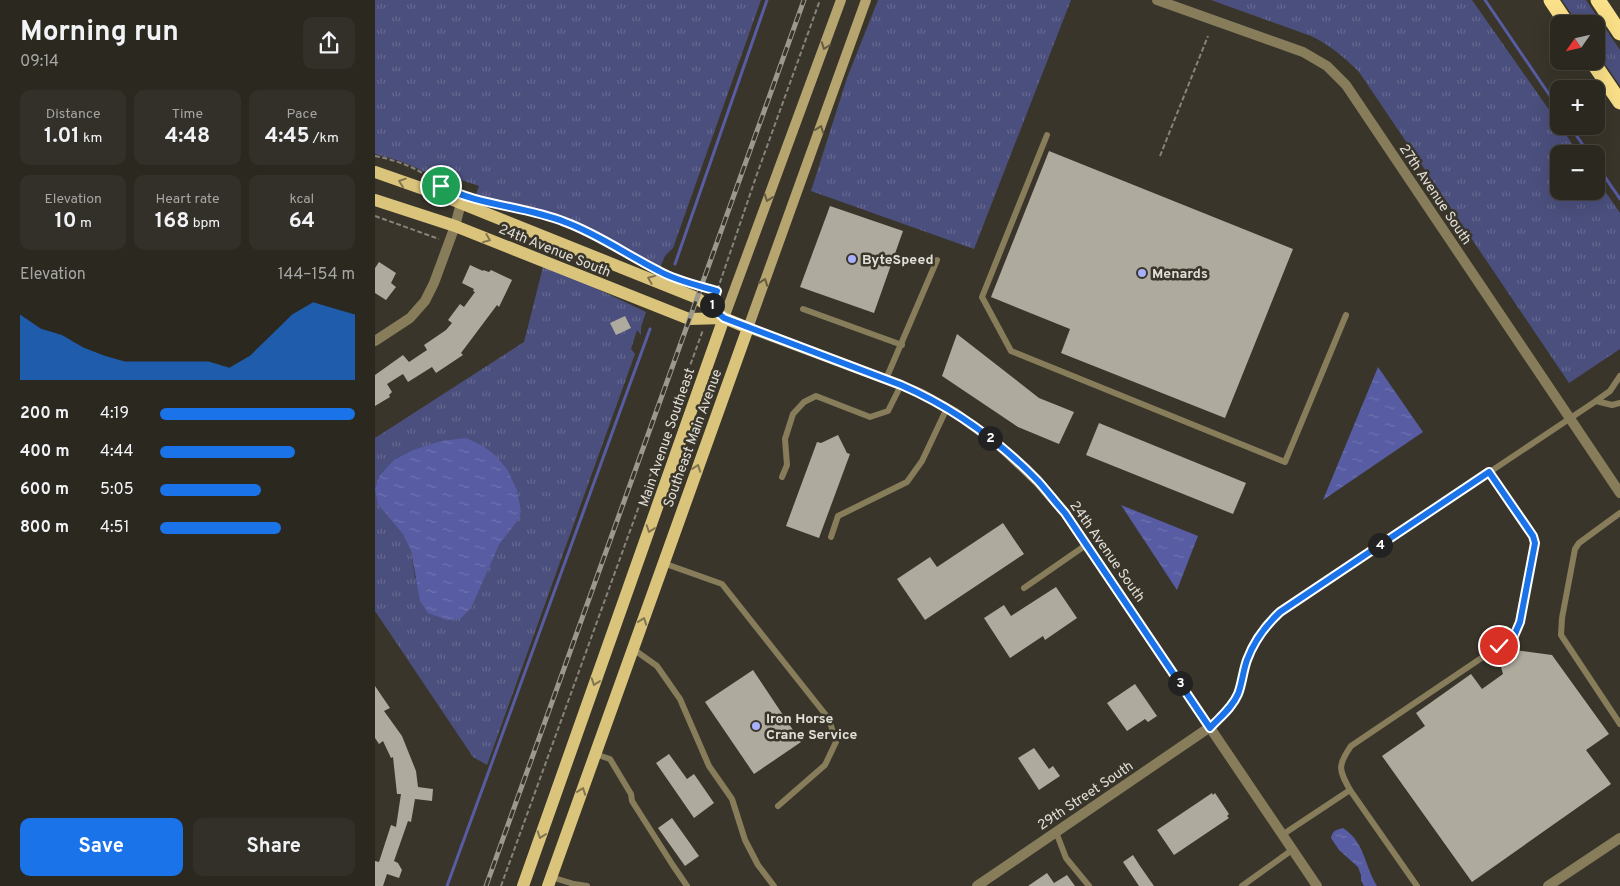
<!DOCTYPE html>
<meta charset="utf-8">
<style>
body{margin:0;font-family:Overpass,sans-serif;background:#333029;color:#f1f3f6;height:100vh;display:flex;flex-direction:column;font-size:19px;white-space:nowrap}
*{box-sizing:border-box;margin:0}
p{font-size:16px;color:#a6a6a5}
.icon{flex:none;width:28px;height:28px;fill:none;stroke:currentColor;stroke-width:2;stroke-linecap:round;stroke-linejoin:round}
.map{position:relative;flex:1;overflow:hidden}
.drawer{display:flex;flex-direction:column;background:#2b2820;width:375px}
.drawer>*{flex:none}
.needle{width:32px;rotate:236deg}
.controls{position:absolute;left:1175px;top:15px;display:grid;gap:10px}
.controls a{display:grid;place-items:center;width:55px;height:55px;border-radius:10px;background:#2b2820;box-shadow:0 5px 20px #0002,0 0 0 1px #47443e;font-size:25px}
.pin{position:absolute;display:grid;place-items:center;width:42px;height:42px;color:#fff;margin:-21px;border:2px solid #fff;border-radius:50%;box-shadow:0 1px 5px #0007}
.km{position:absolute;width:25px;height:25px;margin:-12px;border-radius:50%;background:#222;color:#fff;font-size:14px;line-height:25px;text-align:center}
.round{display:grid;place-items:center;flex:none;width:52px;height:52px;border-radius:10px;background:#333029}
.head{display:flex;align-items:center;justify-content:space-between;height:85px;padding:0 20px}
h1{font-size:28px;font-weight:700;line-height:38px}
.figures{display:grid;grid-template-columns:repeat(3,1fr);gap:8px;height:85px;padding:5px 20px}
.figures div{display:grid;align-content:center;border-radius:10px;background:#333029;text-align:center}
.figures b{font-size:21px;font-weight:700}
.figures small{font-size:14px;font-weight:400}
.figures p{font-size:14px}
.chart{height:140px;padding:10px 20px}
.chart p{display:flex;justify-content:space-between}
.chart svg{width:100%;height:90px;margin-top:5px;fill:#1a73e8;opacity:.7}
.button{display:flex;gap:10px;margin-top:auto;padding:10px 20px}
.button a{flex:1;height:58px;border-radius:10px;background:#1a73e8;color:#fff;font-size:20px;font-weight:700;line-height:58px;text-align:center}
.button a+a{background:#333029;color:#f1f3f6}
ul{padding:0 20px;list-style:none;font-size:16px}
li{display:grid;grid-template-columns:80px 60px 1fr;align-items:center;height:38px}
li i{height:12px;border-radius:6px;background:#1a73e8}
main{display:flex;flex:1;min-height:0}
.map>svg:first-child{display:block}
.grass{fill:url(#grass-tufts);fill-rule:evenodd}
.water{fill:url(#water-ripples)}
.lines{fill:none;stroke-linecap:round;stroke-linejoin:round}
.stream{stroke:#575ca3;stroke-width:3}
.building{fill:#aeaa9d}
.path{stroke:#86837a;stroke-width:2;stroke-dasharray:5 2.5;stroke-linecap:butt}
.service{stroke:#877d5b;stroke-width:6}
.minor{stroke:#877d5b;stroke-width:10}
.tertiary{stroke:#877d5b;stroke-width:10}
.secondary{stroke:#b6a56e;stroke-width:10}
.primary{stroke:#dac47c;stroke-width:12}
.motorway{stroke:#fae088;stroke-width:15}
.rail-casing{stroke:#9b9890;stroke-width:5}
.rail{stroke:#39352a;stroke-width:3;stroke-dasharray:9;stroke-linecap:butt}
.oneway{stroke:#655c42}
.oneway2{stroke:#81754f}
.route-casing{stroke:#fff;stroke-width:10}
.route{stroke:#1a73e8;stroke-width:6}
.poi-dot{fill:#a8b0fc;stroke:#39352a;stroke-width:2}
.labels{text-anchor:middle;stroke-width:5;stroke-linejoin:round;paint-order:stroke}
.street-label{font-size:14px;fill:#e1dfd8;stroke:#39352a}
.poi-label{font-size:14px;font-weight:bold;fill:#e1dfd8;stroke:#39352a;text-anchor:start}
</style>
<main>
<section class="drawer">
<div class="head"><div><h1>Morning run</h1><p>09:14</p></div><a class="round"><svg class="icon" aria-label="share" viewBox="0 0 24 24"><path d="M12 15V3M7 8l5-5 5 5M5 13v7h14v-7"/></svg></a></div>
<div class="figures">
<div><p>Distance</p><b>1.01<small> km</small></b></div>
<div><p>Time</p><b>4:48</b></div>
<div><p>Pace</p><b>4:45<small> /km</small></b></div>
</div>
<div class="figures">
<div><p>Elevation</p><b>10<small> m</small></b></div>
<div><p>Heart rate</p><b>168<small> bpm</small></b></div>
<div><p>kcal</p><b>64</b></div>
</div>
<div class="chart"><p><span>Elevation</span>144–154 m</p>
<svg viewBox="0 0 160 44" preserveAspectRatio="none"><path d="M0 44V12L10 19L20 22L30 28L40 32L50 35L60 35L70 35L80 35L90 35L100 38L110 32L120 22L130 12L140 6L150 9L160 12V44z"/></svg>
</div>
<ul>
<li><b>200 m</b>4:19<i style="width:100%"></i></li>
<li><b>400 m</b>4:44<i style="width:69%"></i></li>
<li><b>600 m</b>5:05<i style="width:52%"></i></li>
<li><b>800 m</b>4:51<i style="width:62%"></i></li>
</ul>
<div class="button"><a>Save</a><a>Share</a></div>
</section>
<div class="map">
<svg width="1245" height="886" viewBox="0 0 1245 886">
<defs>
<pattern id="grass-tufts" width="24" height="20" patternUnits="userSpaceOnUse" patternTransform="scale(1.25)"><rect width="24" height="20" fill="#4b4f7d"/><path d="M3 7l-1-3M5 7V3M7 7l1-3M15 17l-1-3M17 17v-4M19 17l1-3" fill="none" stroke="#65688f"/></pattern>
<pattern id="water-ripples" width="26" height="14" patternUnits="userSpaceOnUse" patternTransform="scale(1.25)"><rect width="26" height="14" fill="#575ca3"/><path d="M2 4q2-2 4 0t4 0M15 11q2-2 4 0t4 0" fill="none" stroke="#6f73af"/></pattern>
</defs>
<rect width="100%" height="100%" fill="#39352a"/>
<g class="grass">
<path d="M0 0H386L298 248 290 256 284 270 206 226 166 212 102 198 100 197 104 186 86 180 80 191C71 187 64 181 56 176 39 165 20 159 0 154Z"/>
<polygon points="503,0 696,0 599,249 436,191 472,78"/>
<path d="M836 0H1097L1184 124V126H1185L1204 154H1184V191H1221V178L1245 213V349L1194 383 984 72C969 57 955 45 936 36Z"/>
<polygon points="1187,0 1211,0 1245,50 1245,86 1221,51 1221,24 1203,24"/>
<path d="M168 267 199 278 271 312 266 327V335L262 330 256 349 260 354 112 765 98 757 0 611V438L149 342ZM144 519 124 545 113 566 40 578 36 551 27 533Z"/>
</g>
<g class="water">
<polygon points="1003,367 1048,432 948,500"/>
<polygon points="91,438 108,446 121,456 132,469 142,490 146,511 144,519 124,545 96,608 85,619 72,620 53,613 45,601 36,551 27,533 3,504 0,489 5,475 19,460 38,450 66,441"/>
<polygon points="746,505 823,536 802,590"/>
<path d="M968 828C990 842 989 865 1002 886H989L986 880V875L983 867 964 850 956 838C958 830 961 830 968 828Z"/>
</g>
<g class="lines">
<g class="stream">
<polyline points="1110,0 1184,109"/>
<polyline points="1195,126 1214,154"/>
<polyline points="1221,164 1245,199"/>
<polyline points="300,264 392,0"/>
<polyline points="72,886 275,329"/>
</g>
</g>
<g class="building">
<polygon points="674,151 918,249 850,418 686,353 695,329 616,297"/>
<polygon points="455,206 528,231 499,313 425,287"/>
<polygon points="4,262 21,273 16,283 21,287 11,300 0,293 0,268"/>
<polygon points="95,265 108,271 108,270 114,272 116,270 137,280 124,307 122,305 86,353 88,355 61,373 57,367 33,382 28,374 12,384 17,392 14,395 15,397 0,406 0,375 28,355 34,362 52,350 49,345 71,330 77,323 73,320 85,304 89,307 100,292 98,291 99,289 87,283"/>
<polygon points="250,316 256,328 241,335 235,323"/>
<polygon points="582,334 664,398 699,412 684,444 643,427 567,376"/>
<polygon points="724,423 871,483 858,514 711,455"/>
<polygon points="463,435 472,453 475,454 444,538 411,526 442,442 446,443"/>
<polygon points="628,523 649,554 550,620 522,579 555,557 562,567"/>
<polygon points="681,587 702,618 670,640 668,636 635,658 609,618 629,605 636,616"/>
<polygon points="1139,650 1177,655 1234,734 1211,750 1236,784 1097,882 1007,756 1050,726 1041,713 1096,674 1107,689 1128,674 1124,660"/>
<polygon points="378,670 426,742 379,774 330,702"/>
<polygon points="760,684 782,716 773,722 770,719 752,731 732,703"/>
<polygon points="0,686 15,708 9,711 27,736 41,771 43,787 58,789 57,801 40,799 36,822 33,821 19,861 23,863 27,870 24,878 12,874 8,886 0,886 0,861 4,862 16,825 21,827 26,794 22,794 18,757 16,758 8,741 4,744 0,738"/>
<polygon points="659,748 674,769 678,766 685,776 664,790 643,758"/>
<polygon points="294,754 312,779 319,774 339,803 319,818 281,763"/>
<polygon points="837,793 838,795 840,793 854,814 852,816 854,818 799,855 782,830"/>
<polygon points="297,818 324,856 310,866 283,828"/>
<polygon points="758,855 765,866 779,886 764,886 748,862"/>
<polygon points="672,873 679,883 692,875 700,886 653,886"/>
</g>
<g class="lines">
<g class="path">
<path d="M0 156C20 160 41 167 58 180"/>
<polyline points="785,156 833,36"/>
<path d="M120 203C151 210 183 217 212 231 232 240 250 253 269 264"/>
<polyline points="0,216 64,239"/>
<polyline points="322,285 341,291"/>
<polyline points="340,297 382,174 445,0"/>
<polyline points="126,886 328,330"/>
</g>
<g class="service">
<polyline points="672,135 607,297 636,351 910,462 971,315"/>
<polyline points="428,309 527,345"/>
<polyline points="511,379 562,260"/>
<polyline points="1221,401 1237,405 1245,403"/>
<polyline points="407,477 412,465 410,439 418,414 429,402 441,396 495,417 513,411 526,385"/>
<polyline points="1245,513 1204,543 1200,549 1187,618 1186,635 1245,724"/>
<polyline points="456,537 463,516 532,482 547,461 572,408"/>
<polyline points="288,563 347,584 454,719 461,742 450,765 403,806"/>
<polyline points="649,588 711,545"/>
<polyline points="258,649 282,666 305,699 334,766 357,799 370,840 383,865 399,886"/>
<path d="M835 727C845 718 857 708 862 694 867 684 868 671 872 660 879 641 890 626 905 612L1221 401 1235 391 1245 376"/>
<polyline points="220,754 235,759 256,794 257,801 297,864 312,886"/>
<path d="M975 790C964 770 962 766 976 746L1139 636 1145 622 1160 543 1158 536 1114 472"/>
<polyline points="681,832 691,858 714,886"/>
<polyline points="907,835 975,790 1042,886"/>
<polyline points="176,877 199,884 212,886"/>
<polyline points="867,886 917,850"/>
</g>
<g class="minor">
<polyline points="373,328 526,385 547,394 579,412 624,445 662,481 690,513 942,886"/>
<polyline points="0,341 35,318 50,301 59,283 80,226 86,203"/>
<polyline points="602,886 835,727"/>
<polyline points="1173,886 1245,838"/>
</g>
<polyline class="tertiary" points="782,0 928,52 952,66 971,85 1245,493"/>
<g class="secondary">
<polyline points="349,318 466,0"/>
<polyline points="373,328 491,0"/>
</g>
<g class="primary">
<polyline points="0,172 63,194 322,298 349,318 373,328 173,886"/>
<polyline points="0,200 80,226 314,319 349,318"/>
<polyline points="148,886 349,318"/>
</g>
<g class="motorway">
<polyline points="1176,0 1192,24"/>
<polyline points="1223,0 1245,33"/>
<polyline points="1217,61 1245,102"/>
</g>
<defs>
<polyline id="rail" points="111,886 429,0"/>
</defs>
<use href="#rail" class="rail-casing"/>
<use href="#rail" class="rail"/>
</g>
<defs><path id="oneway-chevron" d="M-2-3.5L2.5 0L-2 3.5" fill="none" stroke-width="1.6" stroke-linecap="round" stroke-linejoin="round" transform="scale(1.25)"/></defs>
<g class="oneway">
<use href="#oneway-chevron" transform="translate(450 46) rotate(110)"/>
<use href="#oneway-chevron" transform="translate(445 129) rotate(-70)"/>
<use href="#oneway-chevron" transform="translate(393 198) rotate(110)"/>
<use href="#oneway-chevron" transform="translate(389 282) rotate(-70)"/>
</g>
<g class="oneway2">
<use href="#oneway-chevron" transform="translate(27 182) rotate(-161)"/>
<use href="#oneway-chevron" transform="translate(112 239) rotate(22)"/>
<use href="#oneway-chevron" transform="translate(276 279) rotate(-158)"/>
<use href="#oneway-chevron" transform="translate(322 468) rotate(-70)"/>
<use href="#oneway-chevron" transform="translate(275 529) rotate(109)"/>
<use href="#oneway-chevron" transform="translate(268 621) rotate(-70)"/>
<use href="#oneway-chevron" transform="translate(220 682) rotate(109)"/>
<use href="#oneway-chevron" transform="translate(207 791) rotate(-70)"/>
<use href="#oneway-chevron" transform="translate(166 835) rotate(109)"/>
</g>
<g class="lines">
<defs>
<path id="route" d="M66 186C105 206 150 206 190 222 223 234 252 255 284 271 302 281 322 285 342 291L336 307 349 318 526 385C577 407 624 441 663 481 672 491 681 503 690 513L835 728C845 717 857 708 863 694 867 684 868 671 872 660 879 641 890 626 905 612L1114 472 1158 536 1160 543 1145 622 1139 636 1124 646"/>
</defs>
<use href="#route" class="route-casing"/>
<use href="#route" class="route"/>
</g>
<g class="poi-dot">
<circle cx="477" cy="259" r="5"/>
<circle cx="767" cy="273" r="5"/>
<circle cx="381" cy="726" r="5"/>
</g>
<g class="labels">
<g class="street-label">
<text transform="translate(1061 194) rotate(56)" y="5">27th Avenue South</text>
<text transform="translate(180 250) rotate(22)" y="5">24th Avenue South</text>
<text transform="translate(291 437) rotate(-71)" y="5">Main Avenue Southeast</text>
<text transform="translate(317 438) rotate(-70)" y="5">Southeast Main Avenue</text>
<text transform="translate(733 551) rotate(55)" y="5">24th Avenue South</text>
<text transform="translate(710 795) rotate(-34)" y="5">29th Street South</text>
</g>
<g class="poi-label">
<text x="487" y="264">ByteSpeed</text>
<text x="777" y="278">Menards</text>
<text x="391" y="723">Iron Horse<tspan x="391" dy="16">Crane Service</tspan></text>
</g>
</g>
</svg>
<div class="controls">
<a><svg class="needle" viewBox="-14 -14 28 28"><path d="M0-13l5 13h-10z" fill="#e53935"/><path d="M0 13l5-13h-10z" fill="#a6a6a5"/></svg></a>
<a>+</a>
<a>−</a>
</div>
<div class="pin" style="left:66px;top:186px;background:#1e9e55"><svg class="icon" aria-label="arrive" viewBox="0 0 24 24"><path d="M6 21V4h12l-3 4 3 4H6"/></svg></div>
<div class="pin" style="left:1124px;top:646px;background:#d93025"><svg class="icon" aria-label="check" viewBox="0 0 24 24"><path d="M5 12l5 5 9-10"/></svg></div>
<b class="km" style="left:337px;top:305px">1</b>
<b class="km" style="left:615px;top:438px">2</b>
<b class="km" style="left:805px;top:683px">3</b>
<b class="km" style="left:1005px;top:545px">4</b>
</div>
</main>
